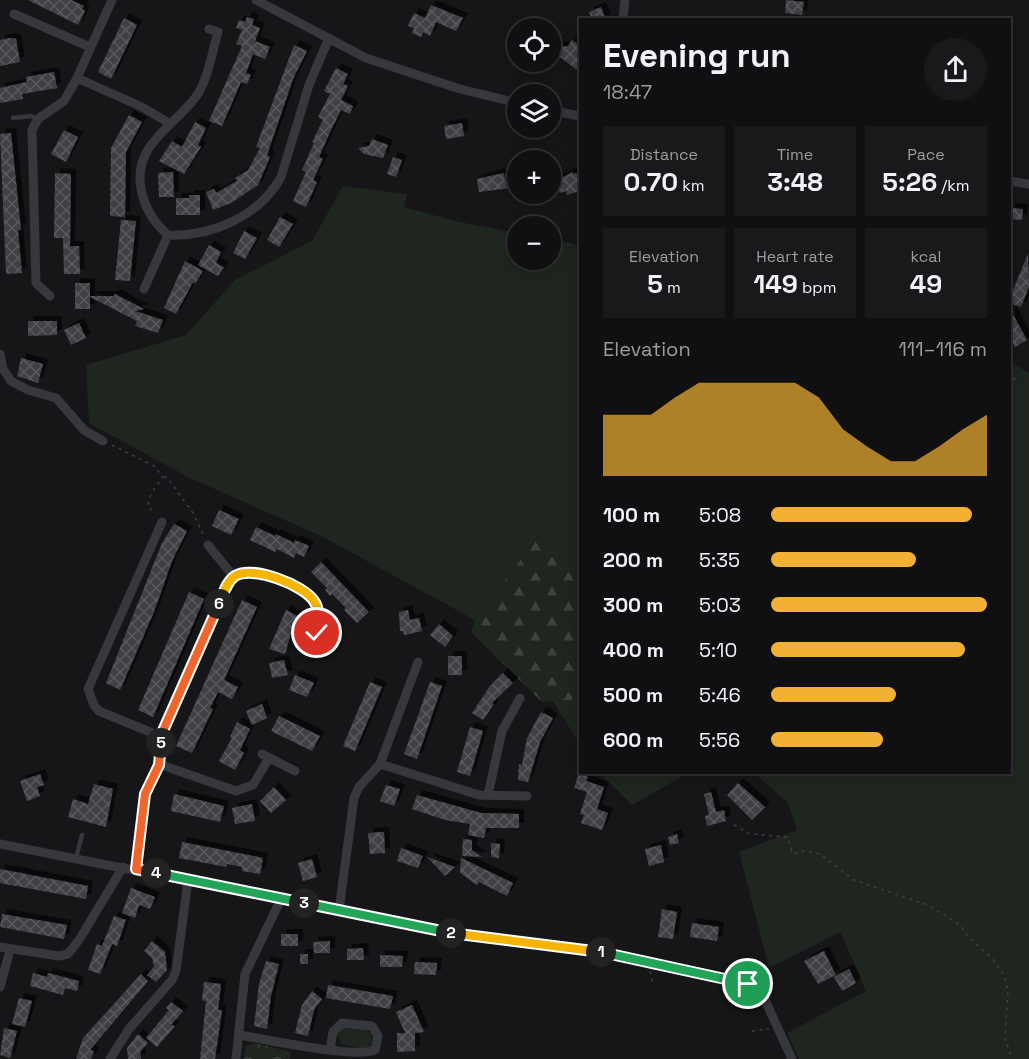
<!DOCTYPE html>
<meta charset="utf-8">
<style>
body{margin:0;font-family:"Space Grotesk",sans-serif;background:#19191b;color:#f1f3f6;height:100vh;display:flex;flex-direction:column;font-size:22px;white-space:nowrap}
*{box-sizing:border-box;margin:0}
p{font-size:20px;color:#9c9d9f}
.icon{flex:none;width:33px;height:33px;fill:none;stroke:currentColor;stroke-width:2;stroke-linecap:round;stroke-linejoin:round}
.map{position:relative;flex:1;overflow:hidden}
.sheet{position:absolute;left:579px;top:18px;width:432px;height:756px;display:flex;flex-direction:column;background:#101012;border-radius:0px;box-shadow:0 3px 15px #0003,0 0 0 2px #303032}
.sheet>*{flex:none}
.tools{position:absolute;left:507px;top:18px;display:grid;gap:12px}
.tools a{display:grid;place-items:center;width:54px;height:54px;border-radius:50%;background:#101012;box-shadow:0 3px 15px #0003,0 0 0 2px #303032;font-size:30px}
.pin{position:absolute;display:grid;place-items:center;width:51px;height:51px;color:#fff;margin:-26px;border:3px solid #fff;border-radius:50%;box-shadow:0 2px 6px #0007}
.km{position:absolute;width:30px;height:30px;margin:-15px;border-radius:50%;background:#222;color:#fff;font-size:16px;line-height:30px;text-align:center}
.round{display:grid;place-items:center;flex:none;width:63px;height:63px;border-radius:32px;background:#19191b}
.headline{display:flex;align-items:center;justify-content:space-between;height:102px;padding:0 24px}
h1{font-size:33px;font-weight:800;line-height:45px}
.metrics{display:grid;grid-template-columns:repeat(3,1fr);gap:9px;height:102px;padding:6px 24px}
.metrics div{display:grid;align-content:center;border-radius:0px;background:#19191b;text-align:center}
.metrics b{font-size:26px;font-weight:800}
.metrics small{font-size:16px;font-weight:400}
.metrics p{font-size:16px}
.chart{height:168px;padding:12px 24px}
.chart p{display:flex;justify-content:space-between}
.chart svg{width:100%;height:108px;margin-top:6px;fill:#f2b134;opacity:.7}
ul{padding:0 24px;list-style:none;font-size:20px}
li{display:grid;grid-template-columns:96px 72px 1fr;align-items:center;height:45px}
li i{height:15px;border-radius:8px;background:#f2b134}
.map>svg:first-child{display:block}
.green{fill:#1e261f}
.forest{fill:url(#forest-firs)}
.park{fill:url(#park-crowns)}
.building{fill:url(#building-cross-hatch);filter:url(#shadow)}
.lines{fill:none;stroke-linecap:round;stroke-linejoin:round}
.path{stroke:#3d3f44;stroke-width:1.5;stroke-dasharray:3 4.5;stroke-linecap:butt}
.service{stroke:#37383d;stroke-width:4.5}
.minor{stroke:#37383d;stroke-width:9}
.split-1-casing{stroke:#fff;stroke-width:12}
.split-2-casing{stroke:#fff;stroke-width:12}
.split-3-casing{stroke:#fff;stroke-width:12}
.split-4-casing{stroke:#fff;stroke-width:12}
.split-5-casing{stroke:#fff;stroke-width:12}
.split-6-casing{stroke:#fff;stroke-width:12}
.split-7-casing{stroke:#fff;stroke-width:12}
.split-1{stroke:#22a559;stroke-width:8}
.split-2{stroke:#f5b400;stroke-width:8}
.split-3{stroke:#22a559;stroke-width:8}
.split-4{stroke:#22a559;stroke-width:8}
.split-5{stroke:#f0652b;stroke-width:8}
.split-6{stroke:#f0652b;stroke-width:8}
.split-7{stroke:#f5b400;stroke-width:8}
</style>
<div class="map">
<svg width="1029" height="1059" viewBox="0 0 1029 1059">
<defs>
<pattern id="forest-firs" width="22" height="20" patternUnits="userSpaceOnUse" patternTransform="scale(1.5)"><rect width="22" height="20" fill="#1e261f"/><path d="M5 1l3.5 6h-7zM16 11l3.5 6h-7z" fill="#3c433d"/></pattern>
<pattern id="park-crowns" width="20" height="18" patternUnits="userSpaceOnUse" patternTransform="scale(1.5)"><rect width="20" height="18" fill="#1e261f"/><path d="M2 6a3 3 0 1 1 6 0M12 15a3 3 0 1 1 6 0" fill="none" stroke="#3c433d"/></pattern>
<pattern id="building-cross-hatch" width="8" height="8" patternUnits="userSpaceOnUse" patternTransform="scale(1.5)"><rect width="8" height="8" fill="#404145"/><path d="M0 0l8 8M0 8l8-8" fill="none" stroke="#595a5e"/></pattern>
<filter id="shadow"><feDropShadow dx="5" dy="-5" stdDeviation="0" flood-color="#0009"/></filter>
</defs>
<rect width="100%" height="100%" fill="#161618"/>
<g class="green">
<polygon points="343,186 407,194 404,207 455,221 517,233 518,260 550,260 551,239 580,245 580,559 538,537 475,620 323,537 190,478 89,423 86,365 186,335 235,280 312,241"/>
<polygon points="1010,378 1029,386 1029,1059 799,1059 787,1033 866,991 840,932 769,968 739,852 797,830 788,803 754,773 1010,772"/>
<polygon points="580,699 580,745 553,701"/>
<polygon points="600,773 688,773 632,805"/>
<polygon points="344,1026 365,1028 372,1035 371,1046 365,1049 341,1044 337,1032"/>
</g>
<g class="forest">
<polygon points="1010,362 1029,373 1029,386 1010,378"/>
<polygon points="538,537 580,559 580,699 542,702 471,632 475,620"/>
</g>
<polygon class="park" points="254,1043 291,1052 290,1059 244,1059 246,1046"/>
<g class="building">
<polygon points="28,0 71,0 84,6 82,9 85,11 78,25"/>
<polygon points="786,0 804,2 802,15 785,13"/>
<polygon points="431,5 463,18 456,31 436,22 430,36 423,32 421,37 412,33 414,28 408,26 414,13 425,18"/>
<polygon points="601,7 606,20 592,20 589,12"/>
<polygon points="247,17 254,19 252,25 260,28 255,41 270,47 265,59 253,54 246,73 251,75 247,84 241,82 222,126 209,121 242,46 236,44 242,30 236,28 239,20 245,22"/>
<polygon points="124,18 137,25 111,79 98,72"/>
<polygon points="10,38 16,39 20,62 0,66 0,40"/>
<polygon points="572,40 580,46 577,50 580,53 580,72 560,57 558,47 568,46"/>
<polygon points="294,45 307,51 293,79 267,155 270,157 258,185 231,203 213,210 206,192 214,189 216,193 237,181 235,178 248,170 260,148 256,147"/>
<polygon points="336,68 348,74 343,84 348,86 341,100 353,106 350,114 341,110 332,128 319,157 323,159 313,180 317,182 306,207 293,201 306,172 302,170 314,143 312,142 323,120 318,117 330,94 324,91"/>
<polygon points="54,72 57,88 22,94 23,99 0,103 0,88 27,82 26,77"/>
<polygon points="129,115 142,122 126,152 125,217 110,216 111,148"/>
<polygon points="195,122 206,128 198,145 201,147 184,174 159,161 172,141 182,147"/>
<polygon points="462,123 464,136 446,139 444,126"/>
<polygon points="64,130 78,137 66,162 51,154"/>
<polygon points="11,133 21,230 18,230 22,273 6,274 0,134"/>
<polygon points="372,139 388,145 383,158 364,154 358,148 369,146"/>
<polygon points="393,157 402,160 396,177 387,174"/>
<polygon points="173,172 174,197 159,197 158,173"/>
<polygon points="573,172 573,174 580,172 579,191 567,195 566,191 560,193 555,181"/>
<polygon points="55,173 71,174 70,246 79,246 80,274 64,274 63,238 54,238"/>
<polygon points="504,173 505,182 518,177 518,187 479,192 477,179"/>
<polygon points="189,195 200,195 200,215 176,215 176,198 189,198"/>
<polygon points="1010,208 1023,209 1022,220 1010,219"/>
<polygon points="280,217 293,224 279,247 267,240"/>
<polygon points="121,220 136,221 130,281 115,280"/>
<polygon points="244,231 257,238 245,259 233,253"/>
<polygon points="209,245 221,252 216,263 224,267 218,276 198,265"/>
<polygon points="1028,254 1029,287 1021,307 1010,303 1010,297"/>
<polygon points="185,261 203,271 195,284 193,282 176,314 164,308"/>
<polygon points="75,283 90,283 90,296 114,296 115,294 144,309 135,311 163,320 158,333 135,326 137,321 90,297 90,309 75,309"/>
<polygon points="1010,309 1027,340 1015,347 1010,338"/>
<polygon points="28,321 57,321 57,335 28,336"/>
<polygon points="79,323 86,338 71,345 64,330"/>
<polygon points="21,358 43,364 38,383 17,376"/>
<polygon points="219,510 239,519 231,535 212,526"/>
<polygon points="174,524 187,531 172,561 154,612 120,690 106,683 162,543"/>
<polygon points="256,527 275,536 276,534 294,543 295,540 309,546 304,557 296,553 294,558 277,549 275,552 250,540"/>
<polygon points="321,562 369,612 357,623 344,610 346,608 332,594 330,596 325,590 327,588 311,572"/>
<polygon points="189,592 204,599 153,717 138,710"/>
<polygon points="242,600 257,607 224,680 238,687 232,699 218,692 210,708 213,709 192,753 176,746"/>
<polygon points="286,610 301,618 291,634 285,654 269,649"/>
<polygon points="408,610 410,620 419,618 422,631 404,635 403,631 400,631 399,612"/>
<polygon points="439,624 453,636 445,647 430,635"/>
<rect x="448" y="656" width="14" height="19"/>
<polygon points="284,660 288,675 272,678 269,663"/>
<polygon points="503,673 513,683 492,703 494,704 483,720 472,713 490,686"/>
<polygon points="295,675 314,683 307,697 289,690"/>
<polygon points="370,682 382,687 355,751 343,746"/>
<polygon points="430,682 442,686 417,759 404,754"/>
<polygon points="262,704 267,718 252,725 246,711"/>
<polygon points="541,712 553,718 540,742 528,782 518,780 519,764 522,765 527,738"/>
<polygon points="279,716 320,736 312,751 271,731"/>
<polygon points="237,722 250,729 240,750 244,753 235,770 219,761 232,738 230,737"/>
<polygon points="470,727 483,731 470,776 457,772"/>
<polygon points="579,773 588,776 586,781 604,787 597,809 608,813 602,830 581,823 584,815 580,814 587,792 574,788"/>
<polygon points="40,774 44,785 37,787 40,796 27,801 20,781"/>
<polygon points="738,783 765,807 752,820 727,795"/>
<polygon points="94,784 113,789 106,827 68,817 73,799 88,804"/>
<polygon points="386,785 400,789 394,806 380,801"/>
<polygon points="274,787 286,800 271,813 260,801"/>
<polygon points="711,792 716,812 724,810 726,821 707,826 705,816 709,815 704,794"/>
<polygon points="174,794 224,806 220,822 171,811"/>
<polygon points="417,795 481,813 519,814 519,828 486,828 484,838 468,835 470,824 445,820 412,809"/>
<polygon points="252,804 255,821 235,824 232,808"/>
<polygon points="384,832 385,853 370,854 368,833"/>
<polygon points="677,834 679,843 670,845 668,837"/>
<polygon points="463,839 472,840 472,850 482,857 462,856"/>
<polygon points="182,842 263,858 260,874 242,871 242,867 227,864 226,867 179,858"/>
<polygon points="491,843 500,844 499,858 491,857"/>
<polygon points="661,845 664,862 649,866 645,849"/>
<polygon points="401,848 423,856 418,868 397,861"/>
<polygon points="427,857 455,867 445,876"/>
<polygon points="461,858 513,883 507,896 479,882 477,885 460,873"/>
<polygon points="312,859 317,877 303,881 298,863"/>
<polygon points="0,869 88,886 86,899 0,883"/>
<polygon points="131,888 155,897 150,909 139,905 135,918 122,913"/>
<polygon points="662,909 677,912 673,939 658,937"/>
<polygon points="2,914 67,925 64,939 0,927"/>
<polygon points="114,916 126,920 117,946 112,944 100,974 88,970 97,944 102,946"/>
<polygon points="692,923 719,927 717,941 690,937"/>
<rect x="281" y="934" width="17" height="12"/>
<polygon points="152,941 165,952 167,970 156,982 147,975 154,967 153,962 152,958 144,951"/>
<polygon points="330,941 330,953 314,953 313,942"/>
<polygon points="363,948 364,960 347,960 347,949"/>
<polygon points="824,951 836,975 818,984 804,961"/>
<rect x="300" y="954" width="8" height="10"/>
<polygon points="380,955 403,956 402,967 380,967"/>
<polygon points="266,961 279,964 271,996 267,1029 254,1026 259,984"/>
<polygon points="415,962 437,963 436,975 414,974"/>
<polygon points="849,969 856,983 842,991 834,977"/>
<polygon points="33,973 47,977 48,973 79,981 77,991 65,988 63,995 30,986"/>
<polygon points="141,974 148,981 90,1050 94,1051 91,1059 76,1059 83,1038"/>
<polygon points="204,982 221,984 218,1010 222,1010 215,1059 200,1059 206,1001 202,1000"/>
<polygon points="328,985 393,996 390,1009 326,998"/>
<polygon points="312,991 322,999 314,1010 308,1036 295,1033 302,1005"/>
<polygon points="19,998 32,1001 25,1027 12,1024"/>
<polygon points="171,1002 183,1011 171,1025 175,1026 157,1047 146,1038 169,1010 166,1008"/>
<polygon points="412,1005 424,1032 415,1033 415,1051 397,1052 397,1033 405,1033 396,1012"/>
<polygon points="4,1028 17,1031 10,1058 0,1055"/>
<polygon points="138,1034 148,1043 140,1052 141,1059 128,1059 127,1048"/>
</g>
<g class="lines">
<g class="path">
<path d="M112 445 154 466 163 477C156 488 149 492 148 506L155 514"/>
<polyline points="164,477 167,477 193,513 204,536"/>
<polyline points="734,825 750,834 787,837 793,854 804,851 820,854 854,880 928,905 960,925 969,938 991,957 1004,975 1008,990 1005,1038 1012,1059"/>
<polyline points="650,971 653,986"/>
<polyline points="752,1031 769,1029"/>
</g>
<g class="service">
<polyline points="13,118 31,116 38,119"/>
<polyline points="76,858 82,835"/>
</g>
<g class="minor">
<polyline points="112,0 77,78 142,107 169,123"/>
<polyline points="256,0 366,58 460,89 518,103"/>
<polyline points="14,14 90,47"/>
<polyline points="623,20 625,0"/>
<path d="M209 29 218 32C212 52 208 81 195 98 173 127 133 145 141 188 144 207 153 222 168 235 211 237 260 216 281 177L309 85 329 38"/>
<polyline points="550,110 580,116"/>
<polyline points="1010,181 1029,184"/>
<polyline points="144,289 168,235"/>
<polyline points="50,296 36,283 32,130 38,119 64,101 77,78"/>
<polyline points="0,354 3,369 11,381 28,390 56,398 84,430 103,441"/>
<polyline points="162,522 88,689 94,705 99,711 162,737"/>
<polyline points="208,545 234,577"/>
<polyline points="418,662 380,764 479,795 527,796"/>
<polyline points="262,754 295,771"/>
<polyline points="159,764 236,791 253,785 269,758"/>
<polyline points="488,795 502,731 520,698"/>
<polyline points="0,844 447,932 628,957 748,984 760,989 792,1059"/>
<path d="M136 869 145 794 159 764 162 733 228 584C234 576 242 571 252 571 265 571 308 591 315 602 325 618 309 636 317 651"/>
<polyline points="339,910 354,798 359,787 380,764"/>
<polyline points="0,947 59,956 68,954 79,940 123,867"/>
<polyline points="0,987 10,950"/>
<path d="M239 1035C265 1039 356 1059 375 1050L378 1036 372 1026 342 1023 333 1032 330 1050"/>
<polyline points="110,1059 129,1029 172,980 176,971 188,880"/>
<polyline points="236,1059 245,974 281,899"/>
</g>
</g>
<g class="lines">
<defs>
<polyline id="split-1" points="601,952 748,984"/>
<polyline id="split-2" points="451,933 601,952"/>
<polyline id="split-3" points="304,903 451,933"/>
<polyline id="split-4" points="156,873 304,903"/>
<polyline id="split-5" points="156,873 136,869 145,794 159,765 161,743"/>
<polyline id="split-6" points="161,743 162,733 219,604"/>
<path id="split-7" d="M219 604C223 595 226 582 235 576 252 565 304 585 314 601 321 611 318 622 317 633"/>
</defs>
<use href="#split-1" class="split-1-casing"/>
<use href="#split-2" class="split-2-casing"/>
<use href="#split-3" class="split-3-casing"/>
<use href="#split-4" class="split-4-casing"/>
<use href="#split-5" class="split-5-casing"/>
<use href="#split-6" class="split-6-casing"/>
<use href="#split-7" class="split-7-casing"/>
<use href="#split-1" class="split-1"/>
<use href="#split-2" class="split-2"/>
<use href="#split-3" class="split-3"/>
<use href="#split-4" class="split-4"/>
<use href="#split-5" class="split-5"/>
<use href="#split-6" class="split-6"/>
<use href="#split-7" class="split-7"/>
</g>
</svg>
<div class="tools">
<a><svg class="icon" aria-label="locate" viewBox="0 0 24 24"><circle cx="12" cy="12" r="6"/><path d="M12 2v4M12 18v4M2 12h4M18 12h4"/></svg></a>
<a><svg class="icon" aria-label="layers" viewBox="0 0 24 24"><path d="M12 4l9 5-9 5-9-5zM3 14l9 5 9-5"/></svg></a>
<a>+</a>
<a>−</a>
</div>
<div class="pin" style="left:748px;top:984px;background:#1e9e55"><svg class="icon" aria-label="arrive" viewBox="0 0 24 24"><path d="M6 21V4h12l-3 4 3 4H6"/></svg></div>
<div class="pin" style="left:317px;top:633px;background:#d93025"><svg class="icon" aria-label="check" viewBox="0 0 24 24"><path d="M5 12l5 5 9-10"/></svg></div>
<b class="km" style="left:601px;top:952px">1</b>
<b class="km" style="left:451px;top:933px">2</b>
<b class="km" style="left:304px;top:903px">3</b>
<b class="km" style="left:156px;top:873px">4</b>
<b class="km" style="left:161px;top:743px">5</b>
<b class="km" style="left:219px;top:604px">6</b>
<section class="sheet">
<div class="headline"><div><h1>Evening run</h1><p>18:47</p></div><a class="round"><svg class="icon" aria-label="share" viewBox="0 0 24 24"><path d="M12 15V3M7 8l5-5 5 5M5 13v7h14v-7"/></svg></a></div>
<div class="metrics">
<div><p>Distance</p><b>0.70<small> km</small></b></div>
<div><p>Time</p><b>3:48</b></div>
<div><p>Pace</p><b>5:26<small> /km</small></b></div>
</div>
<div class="metrics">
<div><p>Elevation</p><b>5<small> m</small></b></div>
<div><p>Heart rate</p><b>149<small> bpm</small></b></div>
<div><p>kcal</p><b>49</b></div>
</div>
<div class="chart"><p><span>Elevation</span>111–116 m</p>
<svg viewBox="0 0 160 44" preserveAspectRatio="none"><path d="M0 44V19L10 19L20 19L30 12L40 6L50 6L60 6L70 6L80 6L90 12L100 25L110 32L120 38L130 38L140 32L150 25L160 19V44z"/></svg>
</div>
<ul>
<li><b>100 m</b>5:08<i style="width:93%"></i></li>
<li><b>200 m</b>5:35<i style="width:67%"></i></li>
<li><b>300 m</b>5:03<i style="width:100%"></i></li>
<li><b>400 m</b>5:10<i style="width:90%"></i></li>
<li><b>500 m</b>5:46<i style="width:58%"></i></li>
<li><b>600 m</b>5:56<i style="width:52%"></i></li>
</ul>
</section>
</div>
